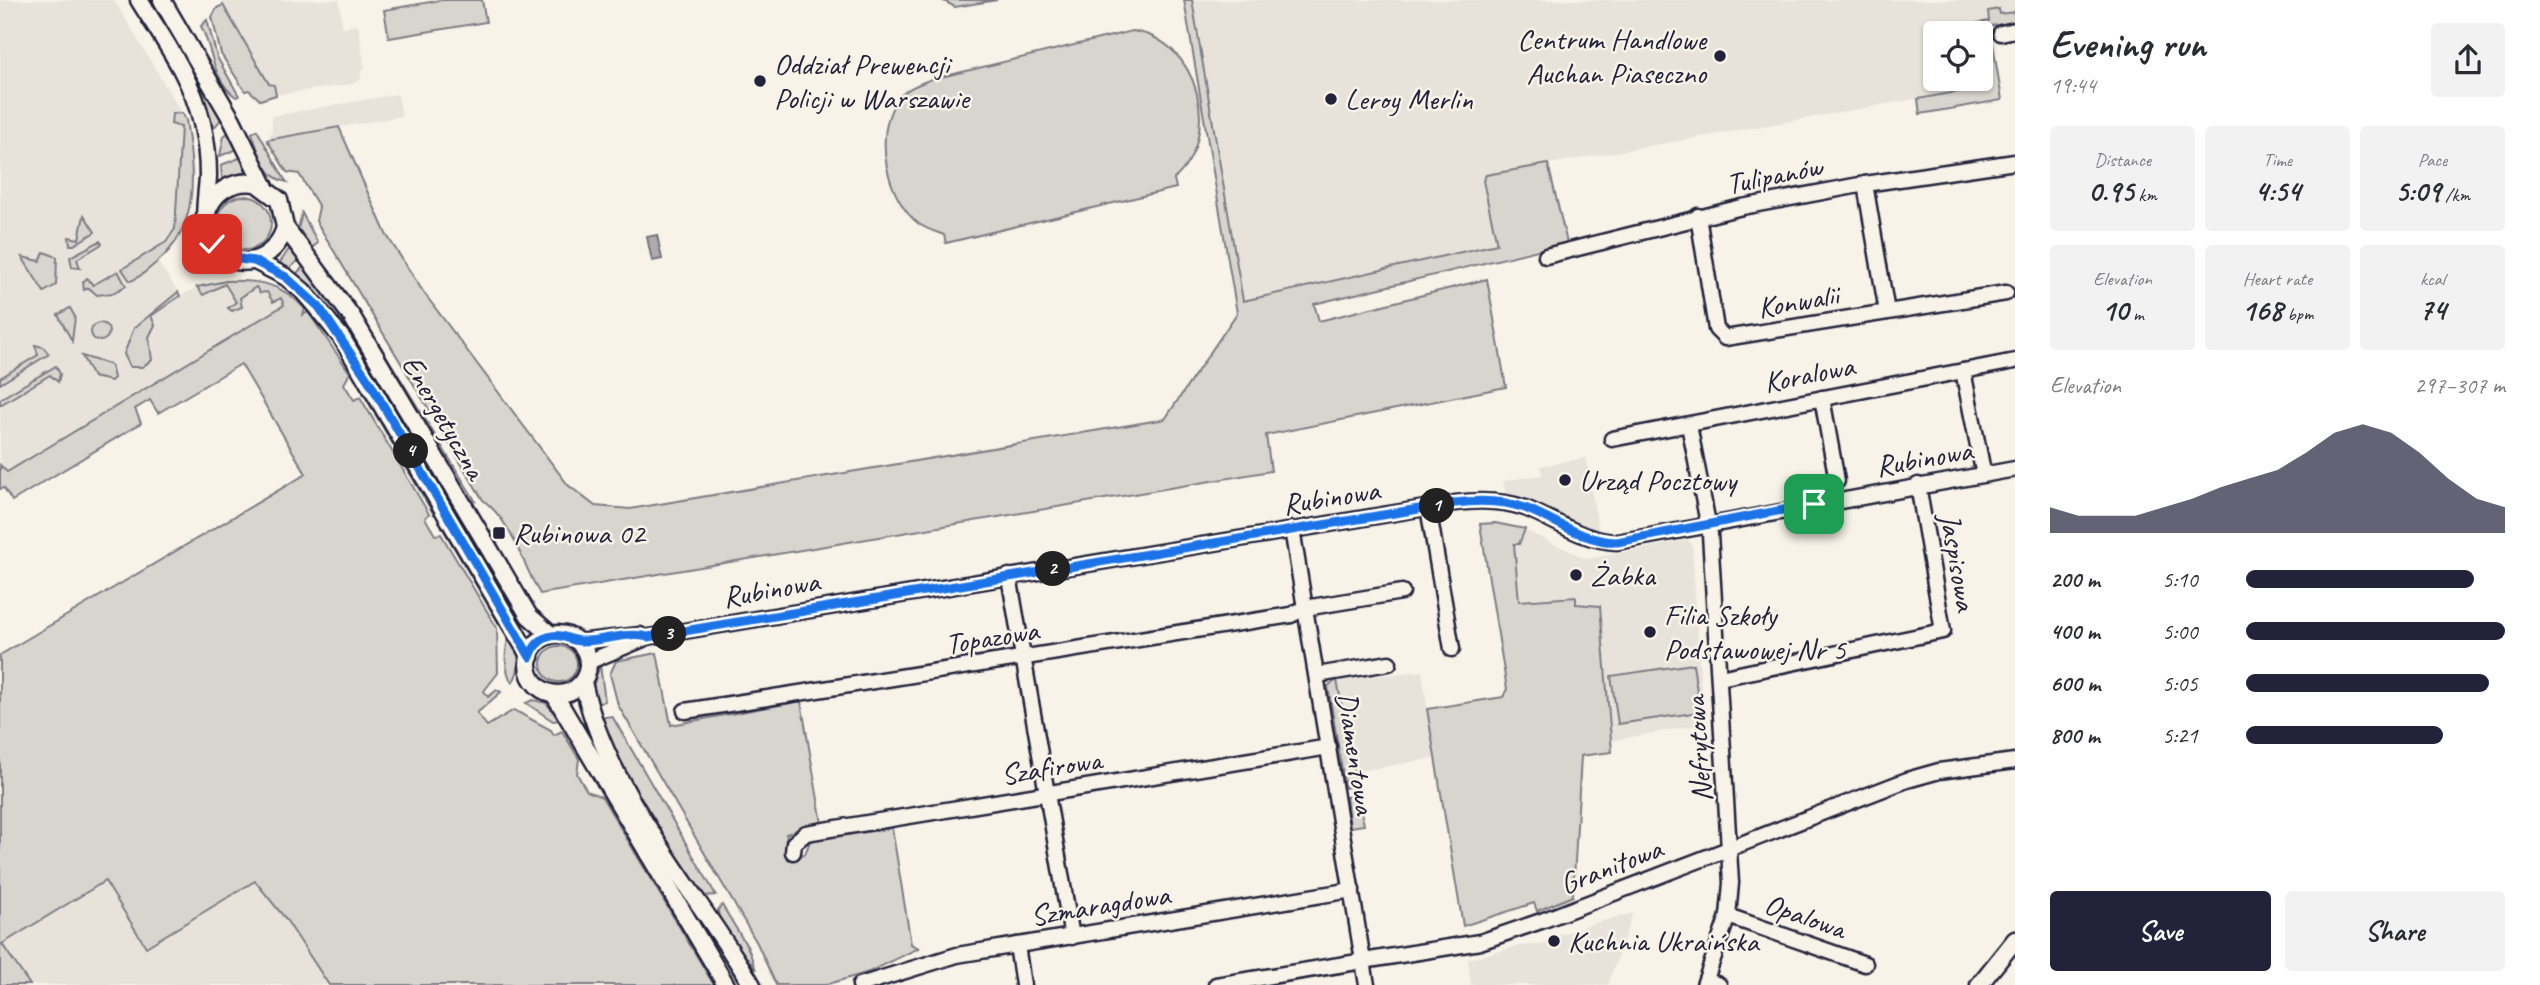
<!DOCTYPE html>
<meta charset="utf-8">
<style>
body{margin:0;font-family:Caveat,sans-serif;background:#f2f2f3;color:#2b2b33;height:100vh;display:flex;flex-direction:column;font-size:26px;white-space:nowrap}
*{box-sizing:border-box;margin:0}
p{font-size:23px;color:#7c7c81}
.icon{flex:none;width:38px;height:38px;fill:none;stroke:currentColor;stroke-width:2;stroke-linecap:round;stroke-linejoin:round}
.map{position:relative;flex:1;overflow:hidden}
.side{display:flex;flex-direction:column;background:#fff;width:525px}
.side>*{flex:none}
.buttons{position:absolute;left:1923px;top:21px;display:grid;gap:14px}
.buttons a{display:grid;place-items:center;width:70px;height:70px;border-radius:7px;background:#fff;box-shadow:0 2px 5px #0004;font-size:35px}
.pin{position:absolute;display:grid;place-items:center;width:60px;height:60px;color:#fff;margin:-30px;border-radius:14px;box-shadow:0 4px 10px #0006}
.km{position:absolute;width:35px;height:35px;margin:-18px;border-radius:50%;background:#222;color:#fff;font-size:19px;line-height:35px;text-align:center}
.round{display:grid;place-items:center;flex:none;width:74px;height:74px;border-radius:7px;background:#f2f2f3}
.head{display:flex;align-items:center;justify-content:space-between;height:119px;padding:0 35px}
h1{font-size:38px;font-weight:700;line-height:52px}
.metrics{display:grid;grid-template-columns:repeat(3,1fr);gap:10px;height:119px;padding:7px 35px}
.metrics div{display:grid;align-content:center;border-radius:7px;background:#f2f2f3;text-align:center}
.metrics b{font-size:30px;font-weight:700}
.metrics small{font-size:19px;font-weight:400}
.metrics p{font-size:19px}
.chart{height:196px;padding:14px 35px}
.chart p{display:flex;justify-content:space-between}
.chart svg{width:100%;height:126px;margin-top:7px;fill:#22223b;opacity:.7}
.action{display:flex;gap:14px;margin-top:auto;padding:14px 35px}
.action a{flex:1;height:80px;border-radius:7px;background:#22223b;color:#fff;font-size:28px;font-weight:700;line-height:80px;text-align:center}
.action a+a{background:#f2f2f3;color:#2b2b33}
ul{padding:0 35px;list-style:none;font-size:23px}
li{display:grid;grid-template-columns:112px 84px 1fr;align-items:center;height:52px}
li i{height:18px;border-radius:9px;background:#22223b}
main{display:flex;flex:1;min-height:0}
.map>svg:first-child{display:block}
.built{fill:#e7e3db}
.green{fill:#d8d5cf;stroke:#7d7c85;stroke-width:2}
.water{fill:#aeabad;stroke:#76747f;stroke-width:2}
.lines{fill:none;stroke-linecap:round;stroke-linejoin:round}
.minor-casing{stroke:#22223b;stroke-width:19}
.tertiary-casing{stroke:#22223b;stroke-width:21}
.minor{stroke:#f7f3e8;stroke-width:14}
.tertiary{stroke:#f7f3e8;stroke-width:16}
.route-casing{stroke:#fff;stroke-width:14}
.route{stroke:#1a73e8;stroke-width:9}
.poi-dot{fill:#22223b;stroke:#f7f3e8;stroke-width:2.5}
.labels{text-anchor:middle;stroke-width:5;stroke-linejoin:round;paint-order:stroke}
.poi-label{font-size:30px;fill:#22223b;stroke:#f7f3e8;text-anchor:start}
.street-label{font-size:30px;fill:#22223b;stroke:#f7f3e8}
</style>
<main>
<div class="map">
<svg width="2015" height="985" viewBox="0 0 2015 985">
<rect width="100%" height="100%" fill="#f7f3e8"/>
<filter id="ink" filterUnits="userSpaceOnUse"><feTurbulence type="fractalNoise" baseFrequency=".0143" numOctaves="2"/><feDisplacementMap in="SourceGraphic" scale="14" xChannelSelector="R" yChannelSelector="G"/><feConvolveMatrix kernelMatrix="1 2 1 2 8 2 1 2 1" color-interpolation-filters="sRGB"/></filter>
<g filter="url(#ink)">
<g class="built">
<polygon points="0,0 114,0 186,120 194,172 192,193 178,242 158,262 181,296 200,285 226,281 260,285 296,302 0,489"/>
<polygon points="220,0 339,0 343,28 358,24 365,70 361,71 361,79 352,84 276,95 274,85 270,85"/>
<polygon points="1192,0 2015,0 2015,22 1977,23 1979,33 1936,33 1936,79 1981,79 1981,45 1988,86 1486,175 1483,181 1498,244 1243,302"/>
<polygon points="398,94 402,116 267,140 272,131 272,116"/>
<polygon points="1586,458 1599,533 1506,495 1503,481 1542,475 1540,466"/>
<polygon points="1524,530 1587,559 1687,540 1692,544 1703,724 1611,741 1600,606 1581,606 1576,604 1575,597 1519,602 1514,544 1519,544"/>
<polygon points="1422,671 1435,758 1354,772 1337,680"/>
<polygon points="105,881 146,947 255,881 359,985 30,985 2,944"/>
<polygon points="1633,913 1608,985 1471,985 1468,959 1519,946 1550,944 1549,939 1591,924"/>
</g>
<g class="green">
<polygon points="147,0 152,0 223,117 213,129"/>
<polygon points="442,0 482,0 486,22 389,38 384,10"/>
<polygon points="942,0 997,0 955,7"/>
<path d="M1184 0H1192L1243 301 1497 244 1483 181 1486 175 1548 164 1567 243 1314 304 1319 321 1487 279 1506 387 1266 435 1271 471 540 594C522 563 513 523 483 500L316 221 319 207 299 174 287 172 267 140 339 127 386 234 424 293 568 485 595 506 630 509 1165 419 1237 313Z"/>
<polygon points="223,5 269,84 274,85 276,95 260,100 249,90 245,91 221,54 212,17 217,8"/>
<polygon points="1999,9 2000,14 2015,12 2015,22 1990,26 2002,100 1920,114 1918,99 1988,86 1977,23 1989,21 1988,11"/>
<path d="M207 20 217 57 239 96 236 97C212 80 213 50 201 26Z"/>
<path d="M1132 31C1199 39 1223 136 1174 179L1176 188 946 243 944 235C936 232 926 229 919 224 886 199 873 134 897 100 905 89 917 85 929 80Z"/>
<path d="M182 113 186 120C194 171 201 227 156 263 148 269 139 279 130 281L122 269 166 242 175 229 181 127 171 124 172 114Z"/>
<path d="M257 130 284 178 287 182C264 178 259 152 252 133Z"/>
<polygon points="229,132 238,149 220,156 224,136"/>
<polygon points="242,157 246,172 222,179 221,165"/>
<circle cx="244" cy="223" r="27"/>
<polygon points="302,213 318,243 309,250 298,229"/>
<polygon points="84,215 95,232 74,245 70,245 69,237 79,239"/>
<polygon points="100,241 102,244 77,259 80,268 72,267 70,257"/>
<polygon points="289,249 299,260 288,270 279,264"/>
<polygon points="44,252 57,257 56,285 44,292 22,257 40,261"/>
<polygon points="304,266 350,329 519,614 516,617 355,344 332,312 295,275"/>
<polygon points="118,271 126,286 113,293 97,295 89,288 84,290 83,282 87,278 93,285"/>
<path d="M226 281C259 280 282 283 305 309L303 315 308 312 350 373 344 384 354 400 360 397 429 514 425 518 435 535 441 534 497 628 498 673 484 691 488 697 497 690 501 692 477 713 487 726 514 710 551 730 554 735 562 731 579 759 577 774 587 791 602 797 714 985H329L285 918 255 881 146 947 105 881 2 944 30 985H0V655L306 474 241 364 158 413 150 400 135 409 141 423 12 501 4 488 0 489V465L7 472 284 305 281 298 273 302 267 292 260 293 256 287 240 298 242 307 232 311 228 308 236 302 225 284 203 295 197 287Z"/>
<polygon points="178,292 180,296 151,316 155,325 149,337 152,360 142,367 130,367 124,354 134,328"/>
<polygon points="347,300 365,321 476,502 467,496"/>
<polygon points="70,308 75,317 72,341 58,315"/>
<circle cx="100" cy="332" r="9"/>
<polygon points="35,345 43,347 49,354 0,384 0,378 38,355"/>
<polygon points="82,356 111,365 114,378 111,381 93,377"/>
<polygon points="56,366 60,374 58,382 50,375 0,405 0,399"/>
<polygon points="363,393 370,398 434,515"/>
<polygon points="1495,523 1525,529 1519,544 1514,544 1519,601 1576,597 1576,604 1600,606 1612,752 1581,756 1573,896 1537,911 1534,903 1463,926 1427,709 1503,697 1507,689 1480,524"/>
<polygon points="443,529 448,531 503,625 499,624"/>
<path d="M510 637C520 651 522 669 512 683 505 671 503 649 510 637Z"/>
<circle cx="559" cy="664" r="18"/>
<polygon points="657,653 671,725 801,701 822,823 786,834 791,856 805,854 810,841 892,828 911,944 919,948 869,972 825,985 776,985 757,943 618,705 610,674 616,661"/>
<polygon points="1693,664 1700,712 1618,724 1611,676"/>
<polygon points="600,665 605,701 594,706 592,689"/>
<polygon points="1337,680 1356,785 1345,788 1328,686"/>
<polygon points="533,700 546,703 560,720 553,721 526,703"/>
<polygon points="612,716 716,895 702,896 612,751 598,718"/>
<path d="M586 722C597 751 614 779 631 807 667 867 707 925 743 985H740L710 935 686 905 580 723Z"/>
<polygon points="1358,796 1364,825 1350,827 1346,797"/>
<polygon points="722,905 748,948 756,970 719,920 718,910"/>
</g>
<polygon class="water" points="657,235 662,259 652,261 647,237"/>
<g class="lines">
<defs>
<g id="minor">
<polyline points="2001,33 2015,30"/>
<polyline points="1865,184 1887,312"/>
<polyline points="1698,216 1716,329 1725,338 2006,293"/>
<polyline points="1546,256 1742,207 1865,184 2015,162"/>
<polyline points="1963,371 1982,466"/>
<polyline points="1822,398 1837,481"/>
<polyline points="1689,425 1710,534 1731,883 1728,916 1704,985"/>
<polyline points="1612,439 2015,361"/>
<polyline points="1428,507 1452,649"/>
<polyline points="1292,529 1367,985"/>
<polyline points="1009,576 1072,937"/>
<polyline points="578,642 640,635"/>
<path d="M588 662 648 637 1455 503C1479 500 1502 500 1525 508 1556 520 1582 541 1617 542L2015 469"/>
<polyline points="1317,675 1389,663"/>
<polyline points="1720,678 1943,631 1918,485"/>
<polyline points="685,711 1291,615 1305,608 1402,592"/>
<polyline points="793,852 794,843 806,833 1329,747"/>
<polyline points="1728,916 1865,964"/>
<polyline points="1017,945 1023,985"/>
<polyline points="1706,980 1719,985"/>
<polyline points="860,985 957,955 1352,890"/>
<polyline points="1216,985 1480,942 1544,920 1907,780 1939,771 2015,761"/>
</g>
<g id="tertiary">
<path d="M139 0C163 39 192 78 202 123 206 140 208 159 208 176 207 198 200 226 213 244 234 277 277 260 285 227L279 200 256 183C231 180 212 192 206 216"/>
<polyline points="162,0 232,120 265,187"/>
<polyline points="285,227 352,317 529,616 551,635"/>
<polyline points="255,261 286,277 303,291 342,338 530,657"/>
<circle cx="558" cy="664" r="30"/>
<path d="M583 682C607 794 695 888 752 985"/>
<polyline points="554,694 726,985"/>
<polyline points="1979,985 2015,940"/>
</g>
</defs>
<use href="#minor" class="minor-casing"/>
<use href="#tertiary" class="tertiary-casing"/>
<use href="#minor" class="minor"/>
<use href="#tertiary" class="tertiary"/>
</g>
</g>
<g class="lines" filter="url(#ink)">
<defs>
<path id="route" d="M212 244 226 257 254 261 286 277 319 307 369 381 530 657C533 648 538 640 548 637 562 632 569 641 580 641 603 642 625 631 648 637L1455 503C1479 500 1502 500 1525 508 1556 520 1582 541 1617 542L1814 504"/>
</defs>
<use href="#route" class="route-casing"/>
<use href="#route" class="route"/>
</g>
<g class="poi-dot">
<circle cx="1720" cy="56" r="7"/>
<circle cx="760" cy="81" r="7"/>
<circle cx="1331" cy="99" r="7"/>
<circle cx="1565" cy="480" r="7"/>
<rect x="492" y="526" width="14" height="14" rx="3.5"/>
<circle cx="1576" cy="575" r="7"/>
<circle cx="1650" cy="632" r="7"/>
<circle cx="1554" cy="941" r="7"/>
</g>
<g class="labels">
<g class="poi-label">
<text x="1706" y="49" text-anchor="end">Centrum Handlowe<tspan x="1706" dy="34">Auchan Piaseczno</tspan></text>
<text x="774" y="74">Oddział Prewencji<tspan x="774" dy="34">Policji w Warszawie</tspan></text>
<text x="1345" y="109">Leroy Merlin</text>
<text x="1579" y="490">Urząd Pocztowy</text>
<text x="513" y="543">Rubinowa 02</text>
<text x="1590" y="585">Żabka</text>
<text x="1664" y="625">Filia Szkoły<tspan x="1664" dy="34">Podstawowej Nr 5</tspan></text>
<text x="1568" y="951">Kuchnia Ukraińska</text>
</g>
<g class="street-label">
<text transform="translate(1774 175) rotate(-11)" y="10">Tulipanów</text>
<text transform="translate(1798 301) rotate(-10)" y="10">Konwalii</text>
<text transform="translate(1809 374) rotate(-11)" y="10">Koralowa</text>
<text transform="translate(444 417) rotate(60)" y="10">Energetyczna</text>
<text transform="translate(1924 458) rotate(-10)" y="10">Rubinowa</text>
<text transform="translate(1331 497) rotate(-9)" y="10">Rubinowa</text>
<text transform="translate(1958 562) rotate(80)" y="10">Jaspisowa</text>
<text transform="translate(771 589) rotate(-10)" y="10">Rubinowa</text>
<text transform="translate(992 637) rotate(-9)" y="10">Topazowa</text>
<text transform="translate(1698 749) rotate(-94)" y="10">Nefrytowa</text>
<text transform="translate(1356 753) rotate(81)" y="10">Diamentowa</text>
<text transform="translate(1051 767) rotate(-9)" y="10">Szafirowa</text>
<text transform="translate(1611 866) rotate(-21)" y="10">Granitowa</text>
<text transform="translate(1100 905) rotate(-9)" y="10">Szmaragdowa</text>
<text transform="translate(1805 916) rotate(19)" y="10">Opalowa</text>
</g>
</g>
</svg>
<div class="buttons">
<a><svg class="icon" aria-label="locate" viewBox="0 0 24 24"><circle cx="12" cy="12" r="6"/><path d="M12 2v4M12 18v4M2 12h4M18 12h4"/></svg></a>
</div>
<div class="pin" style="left:1814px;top:504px;background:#1e9e55"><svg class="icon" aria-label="arrive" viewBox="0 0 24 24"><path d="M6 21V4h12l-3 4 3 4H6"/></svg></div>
<div class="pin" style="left:212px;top:244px;background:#d93025"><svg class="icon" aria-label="check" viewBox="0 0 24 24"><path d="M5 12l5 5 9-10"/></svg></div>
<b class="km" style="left:1437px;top:506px">1</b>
<b class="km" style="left:1053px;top:569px">2</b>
<b class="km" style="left:669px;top:634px">3</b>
<b class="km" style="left:411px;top:451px">4</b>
</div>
<section class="side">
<div class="head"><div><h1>Evening run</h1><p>19:44</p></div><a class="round"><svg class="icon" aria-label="share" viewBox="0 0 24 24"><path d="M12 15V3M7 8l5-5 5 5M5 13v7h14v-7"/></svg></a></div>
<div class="metrics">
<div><p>Distance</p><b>0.95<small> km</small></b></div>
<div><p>Time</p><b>4:54</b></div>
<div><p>Pace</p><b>5:09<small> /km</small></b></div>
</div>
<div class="metrics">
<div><p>Elevation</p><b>10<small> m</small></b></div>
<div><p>Heart rate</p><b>168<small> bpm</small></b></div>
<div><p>kcal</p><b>74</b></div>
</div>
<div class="chart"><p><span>Elevation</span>297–307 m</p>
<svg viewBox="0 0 160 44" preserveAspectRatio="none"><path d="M0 44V35L10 38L20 38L30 38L40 35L50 32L60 28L70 25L80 22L90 16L100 9L110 6L120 9L130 16L140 25L150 32L160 35V44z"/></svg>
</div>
<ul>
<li><b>200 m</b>5:10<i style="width:88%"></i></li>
<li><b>400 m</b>5:00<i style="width:100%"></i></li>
<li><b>600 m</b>5:05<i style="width:94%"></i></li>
<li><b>800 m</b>5:21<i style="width:76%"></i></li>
</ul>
<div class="action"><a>Save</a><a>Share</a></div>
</section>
</main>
